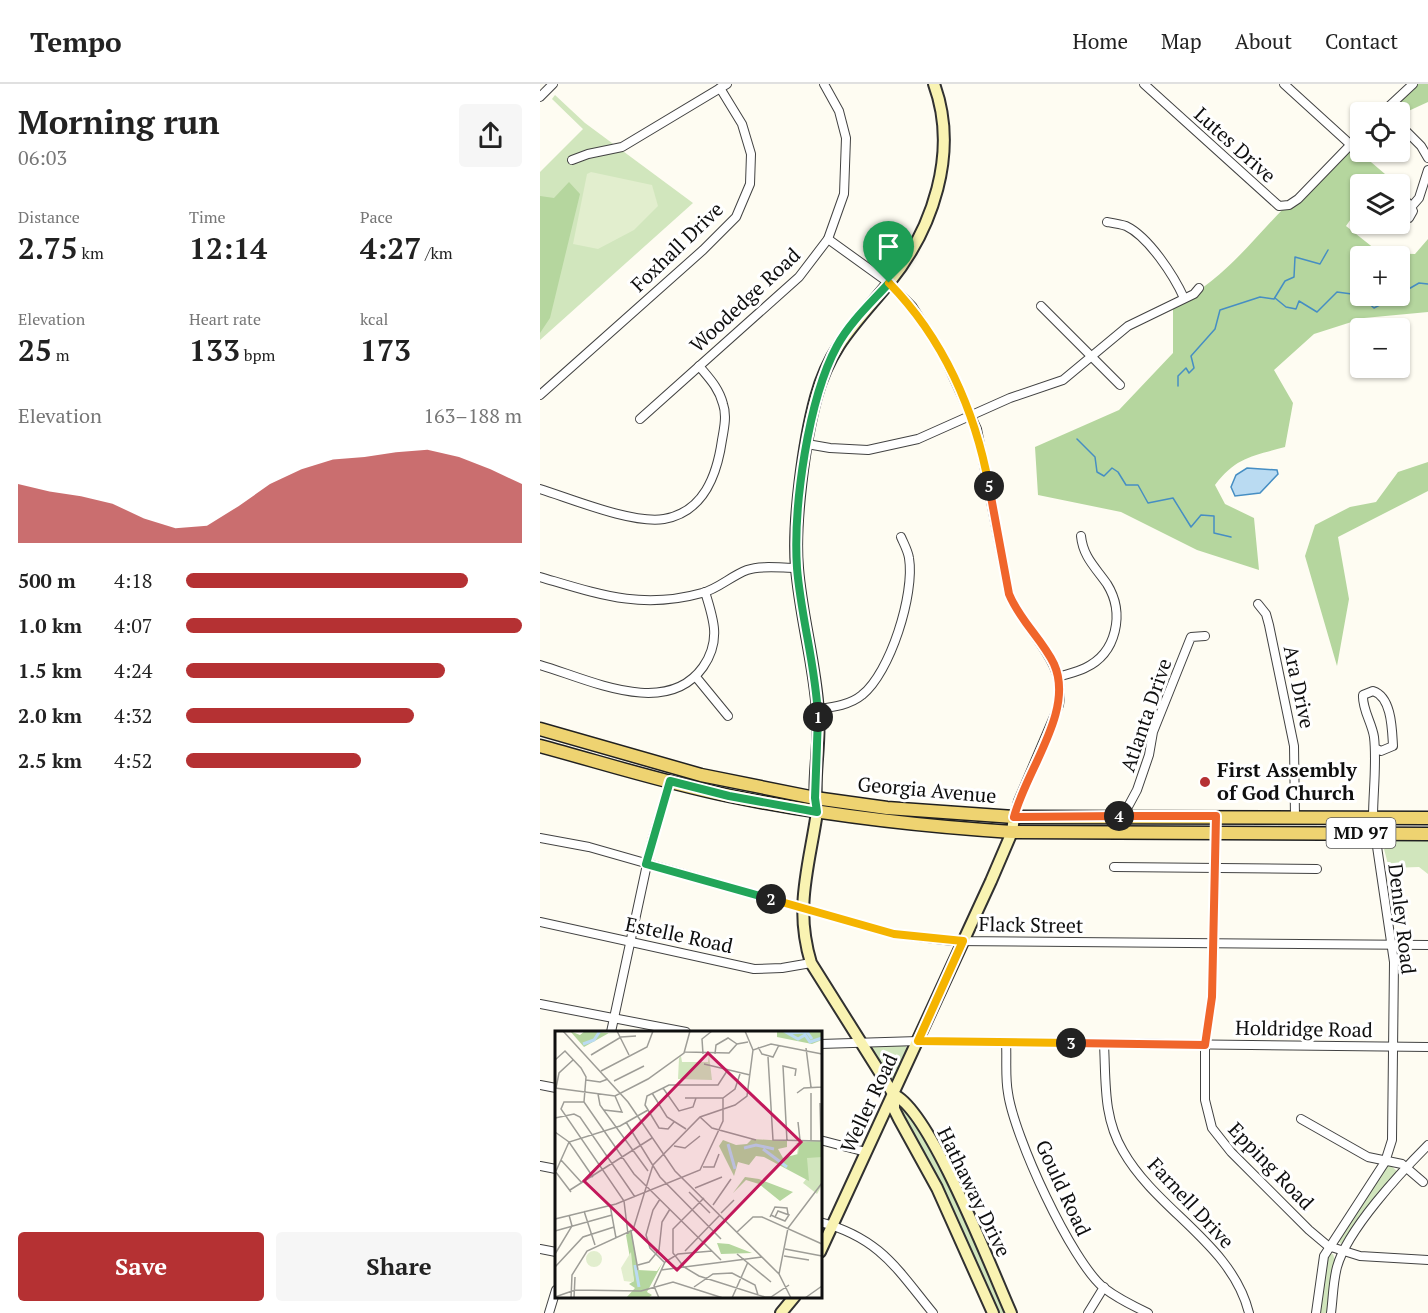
<!DOCTYPE html>
<meta charset="utf-8">
<style>
body{margin:0;font-family:"PT Serif",serif;background:#f6f6f6;color:#222;height:100vh;display:flex;flex-direction:column;font-size:22px;white-space:nowrap}
*{box-sizing:border-box;margin:0}
p{font-size:20px;color:#767676}
.icon{flex:none;width:33px;height:33px;fill:none;stroke:currentColor;stroke-width:2;stroke-linecap:round;stroke-linejoin:round}
.map{position:relative;flex:1;overflow:hidden}
.details{display:flex;flex-direction:column;background:#fff;width:540px}
.details>*{flex:none}
.controls{position:absolute;left:810px;top:18px;display:grid;gap:12px}
.controls a{display:grid;place-items:center;width:60px;height:60px;border-radius:6px;background:#fff;box-shadow:0 2px 4px #0004;font-size:30px}
.pin{position:absolute;display:grid;place-items:center;width:51px;height:51px;color:#fff;margin:-62px -26px;border-radius:50% 50% 50% 0;rotate:-45deg;box-shadow:0 0 6px #0007}
.pin .icon{rotate:45deg}
.km{position:absolute;width:30px;height:30px;margin:-15px;border-radius:50%;background:#222;color:#fff;font-size:16px;line-height:30px;text-align:center}
.round{display:grid;place-items:center;flex:none;width:63px;height:63px;border-radius:6px;background:#f6f6f6}
.headline{display:flex;align-items:center;justify-content:space-between;height:102px;padding:0 18px}
h1{font-size:33px;font-weight:700;line-height:45px}
.metrics{display:grid;grid-template-columns:repeat(3,1fr);gap:9px;height:102px;padding:6px 18px}
.metrics div{display:grid;align-content:center}
.metrics b{font-size:30px;font-weight:700}
.metrics small{font-size:16px;font-weight:400}
.metrics p{font-size:16px}
.chart{height:168px;padding:12px 18px}
.chart p{display:flex;justify-content:space-between}
.chart svg{width:100%;height:108px;margin-top:6px;fill:#b53133;opacity:.7}
.action{display:flex;gap:12px;margin-top:auto;padding:12px 18px}
.action a{flex:1;height:69px;border-radius:6px;background:#b53133;color:#fff;font-size:24px;font-weight:700;line-height:69px;text-align:center}
.action a+a{background:#f6f6f6;color:#222}
ul{padding:0 18px;list-style:none;font-size:20px}
li{display:grid;grid-template-columns:96px 72px 1fr;align-items:center;height:45px}
li i{height:15px;border-radius:8px;background:#b53133}
header{display:flex;align-items:center;gap:36px;box-sizing:border-box;height:84px;padding:0 30px;background:#fff;border-bottom:2px solid #e0e0e0}
header strong{font-size:28px}
nav{display:flex;gap:33px;margin-inline-start:auto;font-size:21px}
main{display:flex;flex:1;min-height:0}
.map>svg:first-child{display:block}
.green{fill:#d1e6bd}
.forest{fill:#b5d69e;fill-rule:evenodd}
.pitch{fill:#e2eece}
.water{fill:#badbf2;stroke:#468ec3;stroke-width:1.5}
.lines{fill:none;stroke-linecap:round;stroke-linejoin:round}
.stream{stroke:#468ec3;stroke-width:1.5}
.street-casing{stroke:#424242;stroke-width:10}
.secondary-casing{stroke:#313131;stroke-width:14}
.primary-casing{stroke:#202020;stroke-width:15}
.street{stroke:#fff;stroke-width:8}
.secondary{stroke:#f9f3b2;stroke-width:10}
.primary{stroke:#eed371;stroke-width:12}
.split-1-casing{stroke:#fff;stroke-width:12}
.split-2-casing{stroke:#fff;stroke-width:12}
.split-3-casing{stroke:#fff;stroke-width:12}
.split-4-casing{stroke:#fff;stroke-width:12}
.split-5-casing{stroke:#fff;stroke-width:12}
.split-6-casing{stroke:#fff;stroke-width:12}
.split-1{stroke:#22a559;stroke-width:8}
.split-2{stroke:#22a559;stroke-width:8}
.split-3{stroke:#f5b400;stroke-width:8}
.split-4{stroke:#f0652b;stroke-width:8}
.split-5{stroke:#f0652b;stroke-width:8}
.split-6{stroke:#f5b400;stroke-width:8}
.poi-dot{fill:#b53133;stroke:#fff;stroke-width:2}
.labels{text-anchor:middle;stroke-width:6;stroke-linejoin:round;paint-order:stroke}
.shield{fill:#fff;stroke:#575757;stroke-width:1.5}
.shield-label{font-size:18px;font-weight:bold;fill:#0f0f0f}
.street-label{font-size:20px;fill:#0f0f0f;stroke:#fff}
.poi-label{font-size:20px;font-weight:bold;fill:#0f0f0f;stroke:#fff;text-anchor:start}
.inset-river{fill:none;stroke:#badbf2;stroke-width:3}
.inset-road{fill:none;stroke:#9e9d97;stroke-width:1.5}
.view{fill:#c2185b;fill-opacity:0.15;stroke:#c2185b;stroke-width:3}
.inset-edge{fill:none;stroke:#0f0f0f;stroke-width:3}
</style>
<header>
<strong>Tempo</strong>
<nav><a>Home</a><a>Map</a><a>About</a><a>Contact</a></nav>
</header>
<main>
<section class="details">
<div class="headline"><div><h1>Morning run</h1><p>06:03</p></div><a class="round"><svg class="icon" aria-label="share" viewBox="0 0 24 24"><path d="M12 15V3M7 8l5-5 5 5M5 13v7h14v-7"/></svg></a></div>
<div class="metrics">
<div><p>Distance</p><b>2.75<small> km</small></b></div>
<div><p>Time</p><b>12:14</b></div>
<div><p>Pace</p><b>4:27<small> /km</small></b></div>
</div>
<div class="metrics">
<div><p>Elevation</p><b>25<small> m</small></b></div>
<div><p>Heart rate</p><b>133<small> bpm</small></b></div>
<div><p>kcal</p><b>173</b></div>
</div>
<div class="chart"><p><span>Elevation</span>163–188 m</p>
<svg viewBox="0 0 160 44" preserveAspectRatio="none"><path d="M0 44V20L10 23L20 25L30 28L40 34L50 38L60 37L70 29L80 20L90 14L100 10L110 9L120 7L130 6L140 9L150 14L160 20V44z"/></svg>
</div>
<ul>
<li><b>500 m</b>4:18<i style="width:84%"></i></li>
<li><b>1.0 km</b>4:07<i style="width:100%"></i></li>
<li><b>1.5 km</b>4:24<i style="width:77%"></i></li>
<li><b>2.0 km</b>4:32<i style="width:68%"></i></li>
<li><b>2.5 km</b>4:52<i style="width:52%"></i></li>
</ul>
<div class="action"><a>Save</a><a>Share</a></div>
</section>
<div class="map">
<svg width="888" height="1229" viewBox="0 0 888 1229">
<rect width="100%" height="100%" fill="#fefcf2"/>
<g class="green">
<polygon points="15,11 45,39 153,119 0,256 0,88 43,45 12,15"/>
<polygon points="854,757 888,757 888,790 879,783 849,784 844,765"/>
<polygon points="334,960 364,960 368,965 354,994 348,994 331,966"/>
<polygon points="360,1019 366,1023 405,1090 467,1229 457,1229 357,1025"/>
<polygon points="849,1080 858,1088 801,1160 798,1156"/>
<polygon points="793,1170 796,1180 789,1229 779,1229 788,1171"/>
</g>
<g class="forest">
<polygon points="875,0 888,0 888,18 864,29 857,23"/>
<path d="M811 61 845 90 837 100H820V122L806 142 840 169 875 170 888 155V228L824 234 774 250 734 286 753 319 745 363C713 372 696 373 675 401L685 420 714 434 719 486 657 466 581 428 498 411 495 363 579 326 633 269V222C685 194 704 165 743 125 764 102 788 82 811 61ZM820 172H860V212H820Z"/>
<polygon points="29,98 40,110 10,234 0,249 0,112 14,114"/>
<polygon points="888,378 888,407 798,453 809,515 797,582 765,472 775,441 810,423 836,418 858,388"/>
</g>
<polygon class="pitch" points="51,88 112,101 118,122 94,146 58,165 33,160 47,90"/>
<polygon class="water" points="707,384 737,386 738,390 720,409 695,412 691,403 696,391"/>
<g class="lines">
<g class="stream">
<polyline points="860,210 879,199 888,200"/>
<polyline points="735,214 746,223 756,225 759,217 777,228 797,208 819,211 834,224 857,212"/>
<polyline points="638,302 638,292 646,284 649,289 654,284 651,272 675,245 680,226 720,213 734,215 745,197 754,193 755,173 780,180 788,166"/>
<polyline points="537,355 555,373 557,388 564,392 572,384 578,388 586,401 598,401 608,419 633,414 651,443 661,431 674,432 674,449 691,453"/>
</g>
<defs>
<g id="street">
<polyline points="604,0 739,122 749,121 758,115 820,51"/>
<polyline points="744,0 811,61"/>
<polyline points="0,13 13,0"/>
<polyline points="843,28 873,0"/>
<polyline points="860,41 881,62 888,74"/>
<polyline points="32,76 48,70 82,63 187,0"/>
<polyline points="860,120 867,118 873,127 869,134 860,133"/>
<polyline points="872,122 879,114 888,86"/>
<path d="M567 138C573 139 580 140 586 142 609 153 634 192 644 214"/>
<path d="M288 155 349 199 372 222 403 271 437 345 469 510C485 549 527 576 519 621L478 717 474 733"/>
<polyline points="501,222 580,301"/>
<polyline points="0,311 163,166 196,133 210,100 211,70 202,40 180,4"/>
<polyline points="100,335 259,193 288,155 304,110 306,54 299,27 284,0"/>
<polyline points="267,360 290,364 328,366 378,355 470,314 523,296 588,242 654,210 659,204"/>
<path d="M0 405C32 415 92 440 124 435 164 428 177 391 182 356 184 345 187 331 183 320 179 304 169 294 159 282"/>
<path d="M0 493C58 510 101 526 162 509 178 505 191 492 207 486 221 481 241 484 257 484"/>
<polyline points="718,520 726,530 729,541 754,662 755,732"/>
<path d="M0 581C48 595 126 635 163 583 181 557 174 536 165 508"/>
<polyline points="156,593 188,632"/>
<path d="M518 593C527 590 537 588 545 584 577 569 585 529 567 500 556 484 543 473 541 452"/>
<path d="M278 625C293 623 310 621 322 611 350 589 375 510 369 474 368 467 364 460 361 453"/>
<polyline points="583,732 597,706 609,671 613,648 651,553 665,552"/>
<polyline points="676,732 672,913 665,961 665,1016 672,1044 691,1068 769,1146 788,1162 820,1172 888,1176"/>
<path d="M833 734C833 708 837 679 834 653 832 639 822 625 823 611L833 607C852 613 852 646 853 662L841 667 835 664"/>
<polyline points="0,754 49,763 354,850 413,857 888,861"/>
<polyline points="574,783 777,785"/>
<polyline points="0,838 214,885 242,884 271,879"/>
<polyline points="0,920 146,948"/>
<polyline points="71,948 112,757 130,697"/>
<path d="M466 959C467 975 465 993 468 1009 474 1052 531 1177 564 1204 577 1214 593 1222 608 1229"/>
<polyline points="280,960 378,957 888,963"/>
<path d="M564 960C566 998 563 1033 583 1067 617 1127 692 1160 709 1229"/>
<polyline points="0,1001 16,1004"/>
<polyline points="761,1035 828,1073 862,1080 883,1098"/>
<polyline points="280,1056 326,1068"/>
<polyline points="0,1082 16,1085"/>
<path d="M280 1138C340 1154 357 1185 393 1229"/>
<polyline points="0,1165 16,1168"/>
<polyline points="9,1229 16,1206"/>
<polyline points="548,1229 564,1203"/>
<polyline points="776,1229 784,1172 845,1078 852,1056 854,878 835,749"/>
<path d="M791 1229C793 1214 793 1198 797 1183 807 1146 861 1088 888 1061"/>
</g>
<g id="secondary">
<path d="M394 0C419 68 393 145 349 199 317 238 290 262 276 313 264 357 253 439 257 484 261 533 275 580 278 628 281 661 272 695 277 728 269 783 254 823 271 879L354 1011V1025L359 1035 397 1104 453 1229"/>
<path d="M354 1011C390 1025 453 1189 471 1229"/>
<polyline points="280,1168 451,797 472,748 474,733"/>
<polyline points="241,1229 255,1212"/>
</g>
<g id="primary">
<polyline points="0,645 161,691 275,714 347,724 474,733 888,734"/>
<path d="M0 662C63 679 126 699 190 712 283 731 377 742 472 748L888 750"/>
</g>
</defs>
<use href="#street" class="street-casing"/>
<use href="#secondary" class="secondary-casing"/>
<use href="#primary" class="primary-casing"/>
<use href="#street" class="street"/>
<use href="#secondary" class="secondary"/>
<use href="#primary" class="primary"/>
</g>
<g class="lines">
<defs>
<path id="split-1" d="M278 633C276 583 261 534 257 484 253 423 268 315 297 262 310 238 331 219 349 199"/>
<polyline id="split-2" points="231,815 106,780 130,697 189,712 277,728 275,714 278,633"/>
<polyline id="split-3" points="231,815 354,850 423,857 378,957 531,959"/>
<polyline id="split-4" points="531,959 665,961 672,913 676,732 579,732"/>
<path id="split-5" d="M449 402 469 510C480 537 502 555 514 580 535 627 486 686 474 733L579 732"/>
<path id="split-6" d="M349 199C403 254 435 326 449 402"/>
</defs>
<use href="#split-1" class="split-1-casing"/>
<use href="#split-2" class="split-2-casing"/>
<use href="#split-3" class="split-3-casing"/>
<use href="#split-4" class="split-4-casing"/>
<use href="#split-5" class="split-5-casing"/>
<use href="#split-6" class="split-6-casing"/>
<use href="#split-1" class="split-1"/>
<use href="#split-2" class="split-2"/>
<use href="#split-3" class="split-3"/>
<use href="#split-4" class="split-4"/>
<use href="#split-5" class="split-5"/>
<use href="#split-6" class="split-6"/>
</g>
<circle class="poi-dot" cx="665" cy="698" r="6"/>
<g class="labels">
<rect class="shield" x="786.5" y="734" width="69" height="30" rx="4.5"/>
<g class="shield-label">
<text x="821" y="755">MD 97</text>
</g>
<g class="street-label">
<text transform="translate(695 61) rotate(42)" y="7">Lutes Drive</text>
<text transform="translate(137 163) rotate(-44)" y="7">Foxhall Drive</text>
<text transform="translate(205 216) rotate(-43)" y="7">Woodedge Road</text>
<text transform="translate(759 603) rotate(78)" y="7">Ara Drive</text>
<text transform="translate(606 631) rotate(-71)" y="7">Atlanta Drive</text>
<text transform="translate(387 706) rotate(5)" y="7">Georgia Avenue</text>
<text transform="translate(862 835) rotate(83)" y="7">Denley Road</text>
<text transform="translate(491 841) rotate(1)" y="7">Flack Street</text>
<text transform="translate(139 851) rotate(12)" y="7">Estelle Road</text>
<text transform="translate(764 945) rotate(1)" y="7">Holdridge Road</text>
<text transform="translate(329 1019) rotate(-65)" y="7">Weller Road</text>
<text transform="translate(731 1082) rotate(46)" y="7">Epping Road</text>
<text transform="translate(523 1104) rotate(65)" y="7">Gould Road</text>
<text transform="translate(434 1108) rotate(64)" y="7">Hathaway Drive</text>
<text transform="translate(651 1119) rotate(47)" y="7">Farnell Drive</text>
</g>
<g class="poi-label">
<text x="677" y="693">First Assembly<tspan x="677" dy="23">of God Church</tspan></text>
</g>
</g>
<g transform="translate(15 947)">
<rect width="267" height="267" fill="#fefcf2"/>
<path d="M154 24 157 49 123 48 124 27 126 25 127 31H153ZM244 110H267V154L262 163 248 152 252 147 246 123H242Z" fill="#d1e6bd"/>
<path d="M15 0 25 4 30 0 63 3 54 2 29 16ZM217 0H267V9L257 13 222 6V1ZM197 108 232 110V116L223 118 228 127 243 123 245 113 240 112 266 110 267 126 252 127 254 150 209 126 201 125 194 134 183 131 179 145 164 115 168 109 181 114 192 113ZM190 146 204 148 238 161 225 170 204 153 191 149 178 162ZM76 198 83 239 102 240 108 231 92 261 97 264 93 267H71L80 257 74 253 79 250 71 204ZM162 212 174 213 197 222 166 223Z" fill="#b5d69e"/>
<path d="M31 228a8 8 0 1 1 16 0a8 8 0 1 1-16 0ZM76 221 79 250 77 251 69 250 66 237Z" fill="#e2eece"/>
<path class="inset-river" d="M229 0 243 8 250 4 255 11 267 7M232 2 252 1 257 8M28 13 39 9 45 0M173 113 180 138M189 117 201 114 219 118M208 118 232 136M80 234 84 256"/>
<path class="inset-road" d="M8 0 73 71 120 140 224 243 236 267M62 0 74 24M190 0 198 19M203 16 207 23 218 26 224 14M251 17 256 56M130 21 174 22 182 13 193 11M148 23 147 8 157 0M160 23 161 14 173 7 182 13M36 24 66 6 81 5M213 26 218 109 267 110M0 29 10 20 26 37 31 46 29 71 79 143 166 229M149 33 195 44M46 40 92 16 98 0M31 49 45 51 53 48M59 50 89 35M0 57 60 65 93 48 129 22 135 0M1 57 4 42 18 29M108 57 124 80 138 76 141 67M97 62 112 86 131 98M242 62 249 57 267 56V48M256 62V110M43 63 45 74 93 140M130 67H168L180 58 185 43M29 71H9L6 78 69 170 73 203M265 72 266 110M49 79 67 81 60 65M145 86 157 97 201 109M0 87 19 83 25 86 80 166M71 91 105 146 166 208M119 91 113 98 104 97 90 74 92 65 114 54H163L172 40M243 91 245 109M0 101 14 111 38 146M232 110 228 35 241 38 240 45M119 115 130 117 145 105M6 129 27 152M148 136H159L164 123M0 140 16 161M1 140 14 111 65 95 93 79M140 157 167 146M15 159 97 107M134 161 155 182M149 167 118 198V222L129 236 144 245 210 266H216L234 254M105 168 98 179 91 204 95 217 110 232M55 174 61 207M158 174 176 148M29 180 40 214M166 182 179 169 173 175M216 184 220 186 230 190 234 184 223 180 220 186M215 186 220 176 232 177 233 183M0 188 61 173 145 139 168 90V67M0 200 57 184M76 200 83 239M182 201 198 186H207L267 213M230 218 267 225M130 220 165 184M0 223 17 195 14 184M182 223 216 251M229 225 254 229M83 234 94 231 104 219 107 191 115 178M0 236 28 206 59 196M106 239 207 226M224 243 233 197 267 152M139 256 158 243 177 242 200 254 203 264M0 266 20 259 86 260 118 251 168 267M16 267 17 244 32 220 78 199 98 134 145 86 180 74 192 65 198 19 216 13 267 23M19 267 20 246M104 267 99 255 110 231 123 223 157 220M177 267 193 231M250 267 267 255"/>
<path class="view" d="M153 22 246 111 122 239 29 150Z"/>
<rect width="267" height="267" class="inset-edge"/>
</g>
</svg>
<div class="controls">
<a><svg class="icon" aria-label="locate" viewBox="0 0 24 24"><circle cx="12" cy="12" r="6"/><path d="M12 2v4M12 18v4M2 12h4M18 12h4"/></svg></a>
<a><svg class="icon" aria-label="layers" viewBox="0 0 24 24"><path d="M12 4l9 5-9 5-9-5zM3 14l9 5 9-5"/></svg></a>
<a>+</a>
<a>−</a>
</div>
<div class="pin" style="left:349px;top:199px;background:#1e9e55"><svg class="icon" aria-label="arrive" viewBox="0 0 24 24"><path d="M6 21V4h12l-3 4 3 4H6"/></svg></div>
<b class="km" style="left:278px;top:633px">1</b>
<b class="km" style="left:231px;top:815px">2</b>
<b class="km" style="left:531px;top:959px">3</b>
<b class="km" style="left:579px;top:732px">4</b>
<b class="km" style="left:449px;top:402px">5</b>
</div>
</main>
